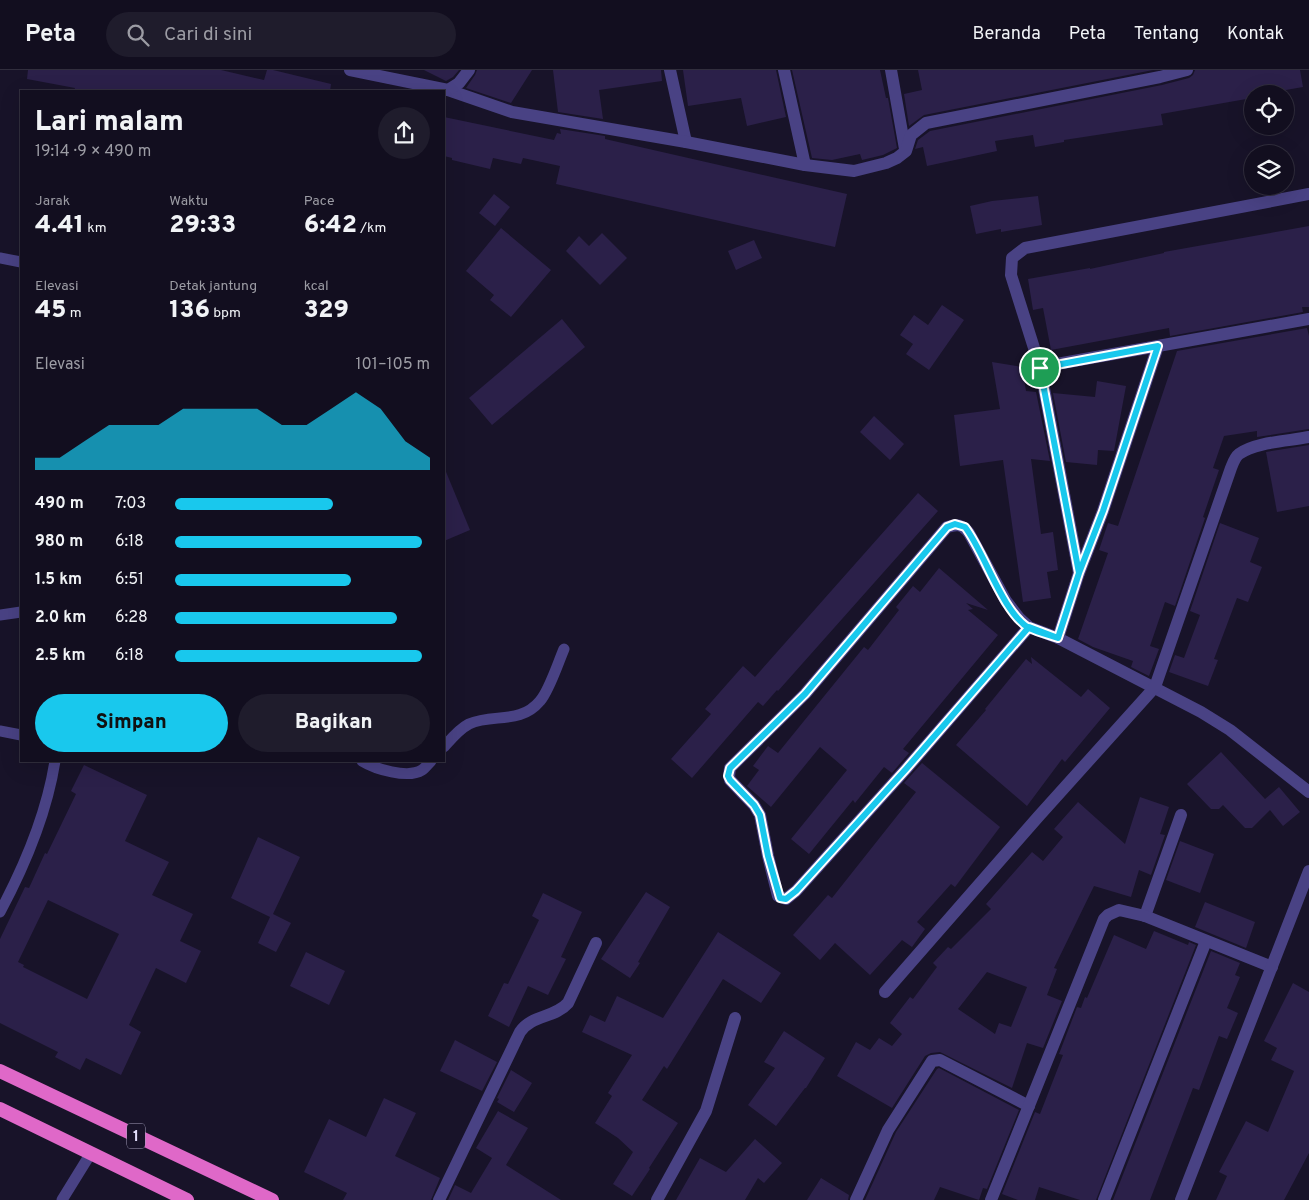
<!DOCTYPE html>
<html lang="id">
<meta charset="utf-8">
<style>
body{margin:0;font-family:Overpass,sans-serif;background:#1f1c2c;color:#f1f3f6;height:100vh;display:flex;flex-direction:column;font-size:19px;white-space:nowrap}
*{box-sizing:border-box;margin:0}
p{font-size:16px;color:#9c9ca4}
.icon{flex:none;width:28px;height:28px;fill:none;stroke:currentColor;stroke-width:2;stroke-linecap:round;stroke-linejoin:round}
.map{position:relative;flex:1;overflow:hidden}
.panel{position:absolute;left:20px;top:20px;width:425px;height:672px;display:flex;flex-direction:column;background:#120e1f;border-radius:0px;box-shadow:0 5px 20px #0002,0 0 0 1px #312e3d}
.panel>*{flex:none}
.tools{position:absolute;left:1244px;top:15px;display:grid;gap:10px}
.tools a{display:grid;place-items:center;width:50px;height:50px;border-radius:50%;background:#120e1f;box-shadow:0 5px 20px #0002,0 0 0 1px #312e3d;font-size:25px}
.pin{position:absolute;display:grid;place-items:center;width:42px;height:42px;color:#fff;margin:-21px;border:2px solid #fff;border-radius:50%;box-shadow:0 1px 5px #0007}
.round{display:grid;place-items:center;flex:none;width:52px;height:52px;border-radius:26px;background:#1f1c2c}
.summary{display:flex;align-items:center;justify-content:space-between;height:85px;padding:0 15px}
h1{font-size:28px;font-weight:800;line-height:38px}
.figures{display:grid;grid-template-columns:repeat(3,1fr);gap:8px;height:85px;padding:5px 15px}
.figures div{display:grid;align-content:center}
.figures b{font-size:25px;font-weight:800}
.figures small{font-size:14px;font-weight:400}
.figures p{font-size:14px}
.chart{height:140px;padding:10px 15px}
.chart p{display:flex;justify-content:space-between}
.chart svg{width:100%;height:90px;margin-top:5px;fill:#19c8ed;opacity:.7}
.cta{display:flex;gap:10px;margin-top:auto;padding:10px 15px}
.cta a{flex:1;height:58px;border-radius:30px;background:#19c8ed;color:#111;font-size:20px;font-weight:800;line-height:58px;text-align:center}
.cta a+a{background:#1f1c2c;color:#f1f3f6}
ul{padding:0 15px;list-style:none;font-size:16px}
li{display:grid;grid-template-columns:80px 60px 1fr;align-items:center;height:38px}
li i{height:12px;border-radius:6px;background:#19c8ed}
header{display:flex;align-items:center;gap:30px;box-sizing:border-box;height:70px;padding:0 25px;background:#120e1f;border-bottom:1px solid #312e3d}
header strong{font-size:24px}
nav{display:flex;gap:28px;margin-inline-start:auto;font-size:18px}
.search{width:350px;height:45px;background:#1f1c2c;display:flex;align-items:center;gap:12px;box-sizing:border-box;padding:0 18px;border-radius:28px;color:#9c9ca4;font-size:19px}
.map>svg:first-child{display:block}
.building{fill:#2b2049;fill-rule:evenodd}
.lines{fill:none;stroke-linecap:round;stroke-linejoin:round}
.service{stroke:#494284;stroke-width:11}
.minor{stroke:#494284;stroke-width:12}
.tertiary{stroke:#494284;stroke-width:12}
.trunk{stroke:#df68c8;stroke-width:14}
.route-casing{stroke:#fff;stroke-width:10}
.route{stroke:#19c8ed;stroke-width:6}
.labels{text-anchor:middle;stroke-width:4;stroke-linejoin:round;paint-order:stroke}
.shield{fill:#181329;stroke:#a6a1bd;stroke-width:1}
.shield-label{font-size:15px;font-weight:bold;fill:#e3defc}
</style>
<header>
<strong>Peta</strong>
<div class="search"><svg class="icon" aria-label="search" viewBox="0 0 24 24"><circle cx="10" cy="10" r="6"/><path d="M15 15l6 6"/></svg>Cari di sini</div>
<nav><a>Beranda</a><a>Peta</a><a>Tentang</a><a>Kontak</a></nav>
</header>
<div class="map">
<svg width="1309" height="1130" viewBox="0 0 1309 1130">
<rect width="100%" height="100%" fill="#181329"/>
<g class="building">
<polygon points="28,0 221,0 264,10 267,0 273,0 331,14 330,21 74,21 75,18 27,9"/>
<polygon points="424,0 459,0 453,7 446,11"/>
<polygon points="477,0 532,0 511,33 466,18 475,5"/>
<polygon points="553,0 661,0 662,11 599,20 603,49 558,42"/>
<polygon points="683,0 776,0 786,47 747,56 741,28 688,36"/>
<polygon points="792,0 880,0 886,28 888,28 897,78 883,85 862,90 860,84 832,90 812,88"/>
<polygon points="918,0 1153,0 924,45 909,56 904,24 922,20"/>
<polygon points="1195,0 1300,0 1303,17 1263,24 1252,24 1252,28 1161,44 1163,55 1136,59 1064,70 1064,72 1035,77 1033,65 995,71 997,81 927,96 923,77 915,79 918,70 930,61 1162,15 1189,8 1193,5"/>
<polygon points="444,47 554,70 557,63 561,64 560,59 605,66 605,69 847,124 835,177 556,114 560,96 523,88 521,94 493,88 490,99 452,90 452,88 444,86"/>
<polygon points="494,124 510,137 495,156 479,143"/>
<polygon points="1038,126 1042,155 1001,162 1001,159 976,164 970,136 992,131"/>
<polygon points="1309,156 1309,237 1302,237 1303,242 1170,266 1169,258 1051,280 1043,238 1033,240 1028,209 1090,198 1090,199 1164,183 1164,182"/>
<polygon points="501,158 551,200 511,247 490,230 494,225 466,201"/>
<polygon points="602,163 627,188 600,215 566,181 579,166 589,176"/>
<polygon points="754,170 762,188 736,200 728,181"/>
<polygon points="942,235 964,250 929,300 906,284 913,274 900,265 914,245 928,255"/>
<polygon points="562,249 585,277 492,355 469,328"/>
<polygon points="1307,258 1309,266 1309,359 1257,367 1257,361 1224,366 1213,398 1219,400 1203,447 1205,448 1175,536 1165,532 1150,576 1159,579 1149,606 1131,597 1133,591 1093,577 1078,569 1108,483 1099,480 1108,453 1118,456 1177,281"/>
<polygon points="992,292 1022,297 1026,321 1036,322 1050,391 1031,389 1041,464 1053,462 1058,500 1047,502 1051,528 1023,532 1003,390 960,396 954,345 1000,339"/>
<polygon points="1097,311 1126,316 1114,381 1098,380 1097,395 1066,392 1053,323 1095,327"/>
<polygon points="874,346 904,374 890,390 860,362"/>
<polygon points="1309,375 1309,436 1277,442 1266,382"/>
<polygon points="444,397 470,460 444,471"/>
<polygon points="918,423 938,441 778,621 777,620 763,636 758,632 692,708 671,689 711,644 705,639 743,596 755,607"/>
<polygon points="1220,453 1259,468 1250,492 1262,497 1248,532 1237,528 1214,589 1218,590 1208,616 1169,602 1175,585 1184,588 1200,545 1190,541"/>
<polygon points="939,498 988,540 966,533 973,539 968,540 998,565 903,679 909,683 892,703 884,697 855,733 853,730 809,784 791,769 847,700 820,677 771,737 747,716 759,700 753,696 768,676 778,683 864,577 868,580 899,540 896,537 913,516 920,522"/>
<polygon points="1031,587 1081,627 1088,619 1110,638 1065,692 1062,689 1027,736 956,675 986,640 985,639 1026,589 1032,594"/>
<polygon points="1221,682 1265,729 1279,717 1300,742 1283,756 1270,740 1252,758 1245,758 1223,735 1219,739 1211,739 1187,714"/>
<polygon points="922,693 1000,757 955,817 951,814 917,852 925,859 912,877 902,870 870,905 835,873 820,890 793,865 828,825 832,828 916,722 904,713"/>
<path d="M84 695 147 725 125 771 169 792 152 825 193 844 180 871 201 881 186 913 156 898 129 955 141 962 121 1005 86 988 80 1000 55 987 58 982 0 953V869L25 817 29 818 45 783 47 784 76 724 71 721ZM48 830 119 864 87 929 23 897 24 895 18 892Z"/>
<path d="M1140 727 1169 737 1160 764 1165 765 1151 805 1139 800 1131 827 1094 816 1054 898 1057 899 1047 925 1062 931 1043 978 1027 973 1012 1018 940 982 931 983 925 986 892 1038 837 1006 856 972 870 980 879 968 892 976 902 964 890 953 910 927 913 929 937 897 933 893 948 877 951 879 991 839 986 834 1032 782 1043 791 1063 767 1054 759 1078 732 1125 774ZM987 902 1027 917 1011 957 999 953 995 964 958 939Z"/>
<polygon points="258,767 300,787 273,844 291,853 276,882 258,873 270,847 231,828"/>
<polygon points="1180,771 1214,784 1200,823 1166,810"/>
<polygon points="646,822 670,837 638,892 640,893 630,908 601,889"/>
<polygon points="543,823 582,842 561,887 566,889 548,925 528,916 509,957 488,946 504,913 508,914 539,850 532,846"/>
<polygon points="1205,832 1255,852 1246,878 1195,857"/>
<polygon points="1154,861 1188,875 1189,872 1196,875 1096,1130 1080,1130 1039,1117 1035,1130 1018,1130 1002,1124 1035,1042 1040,1044 1063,985 1059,984 1077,937 1081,938 1085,927 1087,928 1114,865 1146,879"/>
<polygon points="718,862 781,903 761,933 723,909 667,999 664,996 642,1030 678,1053 649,1098 650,1099 632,1126 613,1114 633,1082 618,1068 595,1053 612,1026 608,1023 632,985 582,962 590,945 605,952 617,926 663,948"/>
<polygon points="1211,881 1240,893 1235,905 1240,907 1227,938 1238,943 1227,969 1219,966 1199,1020 1193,1018 1150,1130 1113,1130"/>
<polygon points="306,882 345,901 329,935 290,916"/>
<polygon points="1293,913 1309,922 1309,1083 1284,1130 1216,1130 1227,1106 1219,1102 1246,1051 1268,1062 1294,1001 1271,990 1277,978 1264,971"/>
<polygon points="784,961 825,988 806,1018 805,1018 776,1056 748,1035 775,998 764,992"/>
<polygon points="455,970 497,992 482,1021 440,1001"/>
<polygon points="939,998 1019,1040 987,1119 983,1118 979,1130 940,1117 934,1130 865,1130 896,1062 937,999"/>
<polygon points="511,1000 532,1013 514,1042 497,1032 499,1029 497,1028"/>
<polygon points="384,1028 416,1043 395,1086 440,1108 431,1130 343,1130 347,1123 304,1102 329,1049 366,1067"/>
<polygon points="498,1041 528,1058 506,1095 561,1130 448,1130 455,1115 471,1123 492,1088 476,1078"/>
<polygon points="755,1069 782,1093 764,1113 758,1108 745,1130 676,1130 700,1088 726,1102"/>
<polygon points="821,1108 849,1125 848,1130 807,1130"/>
</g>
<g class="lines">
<g class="service">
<polyline points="0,188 21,192"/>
<polyline points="0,545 21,542"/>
<polyline points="0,661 21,665"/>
<path d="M444 677C451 669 459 659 469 654 493 643 520 655 540 631 549 621 558 593 564 579"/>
<path d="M362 691C375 699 408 709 422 700 425 698 428 694 431 691"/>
<path d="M0 842C24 797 47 742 55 691"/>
<polyline points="62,1130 91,1083"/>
</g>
<g class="minor">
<polyline points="670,0 686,72"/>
<polyline points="784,0 805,95"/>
<polyline points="891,0 905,79"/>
<polyline points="448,20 512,42 686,72 805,95 854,101 886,93 897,88 906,81 911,65 926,53 1160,7 1187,0"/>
<polyline points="1040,297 1011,205 1012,188 1025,178 1309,124"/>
<polyline points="1079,503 1040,297 1158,276"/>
<path d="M1029 557 906 699 796 821 786 829 778 826 768 786 760 745 754 735 730 710 729 706 730 698 805 624 947 457C957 454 962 454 969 463L1006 531 1019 548 1029 557 1058 568 1201 642 1230 660 1309 722"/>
<polyline points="1058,568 1079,503 1103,441 1158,276 1309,249"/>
<polyline points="1145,846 1181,745"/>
<path d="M885 922 1038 747 1155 617 1231 398C1233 393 1235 387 1239 384 1255 372 1289 371 1309 367"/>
<path d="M439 1130 520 962C531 945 555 948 568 933L596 873"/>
<polyline points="657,1130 706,1041 735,948"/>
<polyline points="856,1130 888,1060 932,991 940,990 1029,1036"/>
<polyline points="991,1130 1104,849 1108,845 1119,840 1145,846 1272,897"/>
<polyline points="1104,1130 1206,871"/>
</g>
<g class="tertiary">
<polyline points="350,0 448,20 459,13 469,0"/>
<polyline points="1181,1130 1309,801"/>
</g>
<g class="trunk">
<polyline points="0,1001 272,1130"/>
<polyline points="0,1039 187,1130"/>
</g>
</g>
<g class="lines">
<defs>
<path id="route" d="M1040 298 1079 503 1058 568C1049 565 1038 562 1029 558 1002 542 985 483 965 457L955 454 947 457 805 624 730 698 728 706 730 710 754 735 760 745 768 786 780 828 786 829 796 821 906 699 1029 557 1058 568 1079 503 1103 441 1158 276 1040 298"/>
</defs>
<use href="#route" class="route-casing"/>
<use href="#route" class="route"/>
</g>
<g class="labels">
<rect class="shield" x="127" y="1053.5" width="18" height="25" rx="4"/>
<g class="shield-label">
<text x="136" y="1071">1</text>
</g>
</g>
</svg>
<div class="tools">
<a><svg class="icon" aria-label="locate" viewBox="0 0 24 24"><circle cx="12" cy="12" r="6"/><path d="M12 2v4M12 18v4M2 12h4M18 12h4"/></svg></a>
<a><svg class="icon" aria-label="layers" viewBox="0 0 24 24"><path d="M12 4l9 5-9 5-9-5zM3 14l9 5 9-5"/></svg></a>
</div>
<div class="pin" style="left:1040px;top:298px;background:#1e9e55"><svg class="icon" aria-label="arrive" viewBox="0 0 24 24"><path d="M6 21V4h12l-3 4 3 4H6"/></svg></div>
<section class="panel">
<div class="summary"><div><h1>Lari malam</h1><p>19:14 · 9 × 490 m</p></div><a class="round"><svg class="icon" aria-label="share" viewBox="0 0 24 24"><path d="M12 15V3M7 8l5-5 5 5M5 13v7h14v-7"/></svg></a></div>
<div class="figures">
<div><p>Jarak</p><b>4.41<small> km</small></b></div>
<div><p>Waktu</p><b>29:33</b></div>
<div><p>Pace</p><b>6:42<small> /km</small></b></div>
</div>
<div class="figures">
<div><p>Elevasi</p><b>45<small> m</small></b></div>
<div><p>Detak jantung</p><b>136<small> bpm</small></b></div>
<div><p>kcal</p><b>329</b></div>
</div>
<div class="chart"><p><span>Elevasi</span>101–105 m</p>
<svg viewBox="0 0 160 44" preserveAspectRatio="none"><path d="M0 44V38L10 38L20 30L30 22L40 22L50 22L60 14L70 14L80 14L90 14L100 22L110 22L120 14L130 6L140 14L150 30L160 38V44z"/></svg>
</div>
<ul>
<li><b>490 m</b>7:03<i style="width:62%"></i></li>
<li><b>980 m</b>6:18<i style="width:97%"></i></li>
<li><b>1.5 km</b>6:51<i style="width:69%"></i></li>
<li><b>2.0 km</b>6:28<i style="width:87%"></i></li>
<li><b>2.5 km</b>6:18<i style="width:97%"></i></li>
</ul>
<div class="cta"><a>Simpan</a><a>Bagikan</a></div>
</section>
</div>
